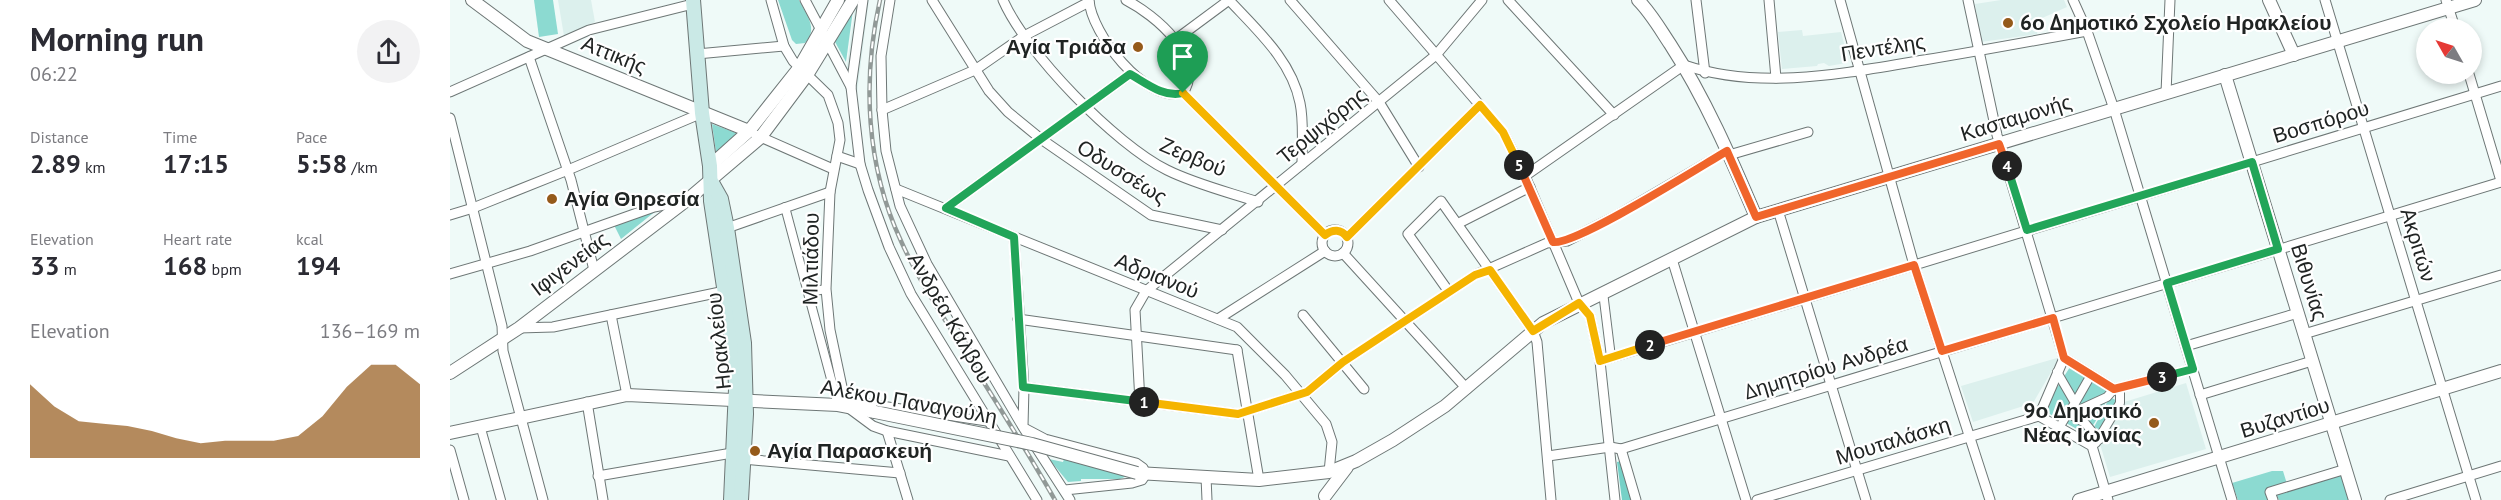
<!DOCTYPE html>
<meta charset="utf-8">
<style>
body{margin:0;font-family:"PT Sans",sans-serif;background:#f2f2f3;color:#2b2b33;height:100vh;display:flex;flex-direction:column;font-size:22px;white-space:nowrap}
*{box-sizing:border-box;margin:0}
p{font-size:20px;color:#7c7c81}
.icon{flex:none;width:33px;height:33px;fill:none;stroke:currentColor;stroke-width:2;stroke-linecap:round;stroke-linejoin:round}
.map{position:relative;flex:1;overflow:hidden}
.side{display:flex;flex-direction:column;background:#fff;width:450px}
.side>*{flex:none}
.needle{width:39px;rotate:309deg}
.buttons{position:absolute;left:1966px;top:18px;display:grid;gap:12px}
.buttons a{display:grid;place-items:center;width:66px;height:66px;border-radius:50%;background:#fff;box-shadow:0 3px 9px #0003;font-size:30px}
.pin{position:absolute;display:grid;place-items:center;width:51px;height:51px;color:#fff;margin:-62px -26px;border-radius:50% 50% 50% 0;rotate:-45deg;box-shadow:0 0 6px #0007}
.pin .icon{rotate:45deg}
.km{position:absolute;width:30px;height:30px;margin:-15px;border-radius:50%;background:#222;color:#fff;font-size:16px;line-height:30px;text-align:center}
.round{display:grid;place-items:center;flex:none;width:63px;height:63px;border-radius:32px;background:#f2f2f3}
.head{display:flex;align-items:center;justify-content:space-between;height:102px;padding:0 30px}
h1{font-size:33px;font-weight:600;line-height:45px}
.stats{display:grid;grid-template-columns:repeat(3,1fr);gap:9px;height:102px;padding:6px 30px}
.stats div{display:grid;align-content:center}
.stats b{font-size:26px;font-weight:600}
.stats small{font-size:16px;font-weight:400}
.stats p{font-size:16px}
.chart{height:168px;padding:12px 30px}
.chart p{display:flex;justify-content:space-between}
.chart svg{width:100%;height:108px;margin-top:6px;fill:#955a1a;opacity:.7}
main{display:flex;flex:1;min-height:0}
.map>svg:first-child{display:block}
.built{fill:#dcf0ed}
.green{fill:#8cdad1}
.forest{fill:#76d1c7}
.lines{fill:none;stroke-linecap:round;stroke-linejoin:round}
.pedestrian-casing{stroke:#6e7776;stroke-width:10}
.minor-casing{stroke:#6e7776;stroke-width:11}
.tertiary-casing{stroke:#6e7776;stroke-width:14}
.secondary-casing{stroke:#6e7776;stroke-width:16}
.pedestrian{stroke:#fff;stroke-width:8}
.minor{stroke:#fff;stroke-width:9}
.tertiary{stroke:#fff;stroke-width:12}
.secondary{stroke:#cae9e6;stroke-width:14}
.rail-casing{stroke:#919997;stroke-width:4.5}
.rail{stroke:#fff;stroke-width:2;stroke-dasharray:7;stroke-linecap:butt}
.tertiary-bridge-casing{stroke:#6e7776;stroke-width:14;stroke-linecap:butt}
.tertiary-bridge{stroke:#fff;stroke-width:12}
.split-1-casing{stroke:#fff;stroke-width:12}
.split-2-casing{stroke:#fff;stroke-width:12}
.split-3-casing{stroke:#fff;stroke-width:12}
.split-4-casing{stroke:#fff;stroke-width:12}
.split-5-casing{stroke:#fff;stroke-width:12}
.split-6-casing{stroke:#fff;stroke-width:12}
.split-1{stroke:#22a559;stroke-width:8}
.split-2{stroke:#f5b400;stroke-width:8}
.split-3{stroke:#f0652b;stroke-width:8}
.split-4{stroke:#22a559;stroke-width:8}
.split-5{stroke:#f0652b;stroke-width:8}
.split-6{stroke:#f5b400;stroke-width:8}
.poi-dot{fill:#955a1a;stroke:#fff;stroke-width:2}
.labels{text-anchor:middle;stroke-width:4.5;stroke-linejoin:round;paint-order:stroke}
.poi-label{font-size:21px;font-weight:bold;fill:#202423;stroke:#fff;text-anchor:start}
.street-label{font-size:21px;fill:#202423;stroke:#fff}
</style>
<main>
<section class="side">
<div class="head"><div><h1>Morning run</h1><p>06:22</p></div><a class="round"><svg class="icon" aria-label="share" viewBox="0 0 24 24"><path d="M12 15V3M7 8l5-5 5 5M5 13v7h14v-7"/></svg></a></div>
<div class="stats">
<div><p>Distance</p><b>2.89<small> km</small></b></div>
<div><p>Time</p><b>17:15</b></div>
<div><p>Pace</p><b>5:58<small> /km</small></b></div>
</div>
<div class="stats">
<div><p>Elevation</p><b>33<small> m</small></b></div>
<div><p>Heart rate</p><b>168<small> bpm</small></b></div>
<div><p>kcal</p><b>194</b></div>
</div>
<div class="chart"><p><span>Elevation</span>136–169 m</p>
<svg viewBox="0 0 160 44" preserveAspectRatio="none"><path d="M0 44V14L10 23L20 29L30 30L40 31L50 33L60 36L70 38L80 37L90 37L100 37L110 35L120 27L130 15L140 6L150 6L160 14V44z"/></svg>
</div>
</section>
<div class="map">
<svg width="2051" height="500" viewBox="0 0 2051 500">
<rect width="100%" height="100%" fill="#effaf8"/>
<g class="built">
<polygon points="108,0 141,0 145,22 114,36"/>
<polygon points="419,0 407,93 396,73 406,1"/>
<polygon points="1551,0 1614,0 1617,7 1590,19 1587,34 1531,42 1525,4"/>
<polygon points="1352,30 1353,36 1391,32 1398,59 1396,63 1379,66 1374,63 1368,64 1367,66 1332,69 1328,32"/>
<polygon points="1607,358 1608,360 1583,403 1523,422 1511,386"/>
<polygon points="1736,383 1756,449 1660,477 1650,444 1671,403"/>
</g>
<g class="green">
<polygon points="84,0 103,0 108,34 89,37"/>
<path d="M328 0H349C356 14 369 29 355 43L346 44 342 40Z"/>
<polygon points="403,10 396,62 384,40"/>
<polygon points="262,124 289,134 266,152"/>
<polygon points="207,210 171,239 164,225"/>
<path d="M1620 367 1655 388C1661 401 1649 415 1642 427L1650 433 1645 441 1634 433 1598 413 1596 405Z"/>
<polygon points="1660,397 1669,402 1653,431 1644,427"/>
<polygon points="599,459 613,462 614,459 677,476 670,479 631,479 631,481 618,482"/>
<polygon points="1822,471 1833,471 1837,484 1816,491 1818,500 1788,500 1782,483"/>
<polygon points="1891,474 1899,500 1829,500 1826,493"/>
</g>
<polygon class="forest" points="1171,461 1182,500 1172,500 1167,462"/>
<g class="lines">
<defs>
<g id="pedestrian">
<polyline points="335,207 388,405"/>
<polyline points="359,292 376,289"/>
<polyline points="1153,292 1161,357"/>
<polyline points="1607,372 1625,403 1618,413 1635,423 1649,440"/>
<polyline points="395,400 540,422"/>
<polyline points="1625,403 1641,375"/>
<polyline points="1620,414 1657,397 1664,389"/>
<polyline points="30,425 51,500"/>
<polyline points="1609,428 1618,413"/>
<polyline points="1646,443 1670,403 1670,388"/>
</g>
<g id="minor">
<polyline points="321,0 334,46 343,61 378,95 388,123 390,140 380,192 376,289 380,330 396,406 423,426 437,431 559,456"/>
<polyline points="355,0 401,87"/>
<polyline points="413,0 401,87 410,164 418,190 439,247 461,294 587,500"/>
<polyline points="440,0 431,56 432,110 436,151 450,206 477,264 573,427 620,500"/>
<polyline points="482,0 539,91 558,112 591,139 701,215 772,230"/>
<path d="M553 0C576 53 665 144 717 170 745 184 778 192 808 202"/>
<path d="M639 0C641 33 695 104 733 93 756 57 705 15 676 0"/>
<path d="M779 0C807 30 842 61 850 103 854 122 852 144 852 164"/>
<polyline points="840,0 929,102 969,167"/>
<polyline points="939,0 1053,132 1075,176 1129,303 1140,316 1150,361 1165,500"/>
<polyline points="1058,0 1164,115"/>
<polyline points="1246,0 1255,73"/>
<polyline points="1319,0 1326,78"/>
<polyline points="1390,0 1464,265 1540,500"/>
<polyline points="1518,0 1547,135 1614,358"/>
<polyline points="1623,0 1637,31 1664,109 1782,500"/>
<polyline points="1875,0 2026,500"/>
<polyline points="1996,0 2005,28"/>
<polyline points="725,40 779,0"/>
<polyline points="247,54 334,46"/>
<polyline points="79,57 121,180 144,270"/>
<polyline points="2019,74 2051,181"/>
<polyline points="0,92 139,30 243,4"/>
<polyline points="733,93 875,235"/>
<polyline points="1716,93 1720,0"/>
<polyline points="432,110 525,70 574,36 639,2"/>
<polyline points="0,118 52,326 53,351 93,500"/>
<polyline points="306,135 383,169"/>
<polyline points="1279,155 1358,132"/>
<polyline points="387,156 410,164"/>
<path d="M1075 176 1234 65C1311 91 1396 73 1474 60 1528 51 1583 41 1637 31"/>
<polyline points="446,189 787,327 835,375 876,424 882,442 879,472"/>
<polyline points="496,208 680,74"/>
<polyline points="1328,210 1416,500"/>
<polyline points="0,215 23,208 118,170 252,113"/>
<polyline points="1009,223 1080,187"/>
<polyline points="277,228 380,192"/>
<circle cx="885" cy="243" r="13"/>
<polyline points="564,237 574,387 573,426"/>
<polyline points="897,237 1030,105"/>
<polyline points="893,253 1017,389"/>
<polyline points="1222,259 1296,500"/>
<polyline points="0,274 80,251 204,207 235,201"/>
<polyline points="999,292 958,234 991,201 1083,331 1087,342 1101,500"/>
<polyline points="161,315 177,395"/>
<polyline points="853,315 914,389"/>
<polyline points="568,319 787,350"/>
<polyline points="768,319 875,251"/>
<polyline points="69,328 103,327 275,291"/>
<polyline points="1854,334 2051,275"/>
<polyline points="1736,346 1848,313"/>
<polyline points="787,350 809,480"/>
<polyline points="1614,358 1664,389 1743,369"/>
<polyline points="1150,361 2051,86"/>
<polyline points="574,387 788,414 857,392 893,362 1025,275 1097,243 1117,241 1166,216 1277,151"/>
<polyline points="1750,395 1862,361"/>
<polyline points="137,402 153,500"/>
<polyline points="690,402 685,310 696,291 986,55 1032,0"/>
<polyline points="1589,416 1642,446 1658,500"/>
<polyline points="1589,416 1614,358"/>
<polyline points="576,429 595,439 686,463 693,468 696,474 692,480 682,483 615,490"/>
<polyline points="437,431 458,500"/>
<polyline points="1171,449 1186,500"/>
<polyline points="0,450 14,500"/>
<polyline points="1098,456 1160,447 1171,449 2051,182"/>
<polyline points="293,459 450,473"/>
<polyline points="148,476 282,453"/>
<polyline points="756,477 757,500"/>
<polyline points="1307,500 1589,416"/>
<polyline points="1823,500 1820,492 1896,469"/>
<polyline points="1940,500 2051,466"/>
</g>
<g id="tertiary">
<polyline points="22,0 77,41 299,131"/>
<path d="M1188 0C1201 13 1210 29 1220 44 1255 98 1281 158 1306 217"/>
<polyline points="1819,0 1844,55"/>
<polyline points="1775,75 1905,500"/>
<polyline points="260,166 299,131 349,68 388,0"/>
<polyline points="0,373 69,328 237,200 310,138 357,75 403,0"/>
<polyline points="0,433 177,395 388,405 425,412"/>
<polyline points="687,473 809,480 879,472 906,461 943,440 995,406 1093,323 1306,217 2025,0"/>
<polyline points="875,496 897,467"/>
<polyline points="1629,500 2051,371"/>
</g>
<g id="secondary">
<polyline points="243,0 252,113 260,166 261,201 285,360 286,389 281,500"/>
<polyline points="262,183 271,199 277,228 294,343 296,414 291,500"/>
</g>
</defs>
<use href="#pedestrian" class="pedestrian-casing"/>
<use href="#minor" class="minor-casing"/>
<use href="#tertiary" class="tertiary-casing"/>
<use href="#secondary" class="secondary-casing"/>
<use href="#pedestrian" class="pedestrian"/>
<use href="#minor" class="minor"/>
<use href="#tertiary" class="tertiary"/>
<use href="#secondary" class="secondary"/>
<defs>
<path id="rail" d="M430 0C412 80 416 166 451 241 467 277 489 310 510 344 542 396 575 447 605 500"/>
</defs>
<use href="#rail" class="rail-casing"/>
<use href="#rail" class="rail"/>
<defs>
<polyline id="tertiary-bridge" points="425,412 582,444 687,473"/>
</defs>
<use href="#tertiary-bridge" class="tertiary-bridge-casing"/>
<use href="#tertiary-bridge" class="tertiary-bridge"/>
</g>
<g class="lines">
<defs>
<path id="split-1" d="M694 402 573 387 564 237 496 208 680 74C696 83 714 98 733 93"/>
<polyline id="split-2" points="694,402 788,414 857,392 893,362 955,321 1025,275 1040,270 1083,331 1129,303 1140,316 1150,361 1200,345"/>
<polyline id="split-3" points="1200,345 1464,265 1492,351 1603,318 1614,358 1664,389 1712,377"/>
<polyline id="split-4" points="1557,166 1577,230 1802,162 1828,249 1717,283 1743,369 1712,377"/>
<path id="split-5" d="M1069 165 1103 242C1125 246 1251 166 1277 151L1306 217 1549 144 1557 166"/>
<path id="split-6" d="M733 93 875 235C883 229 891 229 897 237L1030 105 1053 132 1069 165"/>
</defs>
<use href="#split-1" class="split-1-casing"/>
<use href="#split-2" class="split-2-casing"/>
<use href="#split-3" class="split-3-casing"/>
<use href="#split-4" class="split-4-casing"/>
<use href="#split-5" class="split-5-casing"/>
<use href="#split-6" class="split-6-casing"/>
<use href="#split-1" class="split-1"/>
<use href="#split-2" class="split-2"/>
<use href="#split-3" class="split-3"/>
<use href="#split-4" class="split-4"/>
<use href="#split-5" class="split-5"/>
<use href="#split-6" class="split-6"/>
</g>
<g class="poi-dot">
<circle cx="1558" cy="23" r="6"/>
<circle cx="688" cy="47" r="6"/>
<circle cx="102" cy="199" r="6"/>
<circle cx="1704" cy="423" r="6"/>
<circle cx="305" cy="451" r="6"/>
</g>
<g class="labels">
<g class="poi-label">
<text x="1570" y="30">6ο Δημοτικό Σχολείο Ηρακλείου</text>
<text x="676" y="54" text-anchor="end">Αγία Τριάδα</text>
<text x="114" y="206">Αγία Θηρεσία</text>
<text x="1692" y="418" text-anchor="end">9ο Δημοτικό<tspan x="1692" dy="24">Νέας Ιωνίας</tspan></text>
<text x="317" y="458">Αγία Παρασκευή</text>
</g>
<g class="street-label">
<text transform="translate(1433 48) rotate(-9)" y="7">Πεντέλης</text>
<text transform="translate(164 55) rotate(22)" y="7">Αττικής</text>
<text transform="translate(1566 118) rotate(-17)" y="7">Κασταμονής</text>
<text transform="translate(1871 122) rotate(-17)" y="7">Βοσπόρου</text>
<text transform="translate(872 126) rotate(-39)" y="7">Τερψιχόρης</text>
<text transform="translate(743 157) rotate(23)" y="7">Ζερβού</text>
<text transform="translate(672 172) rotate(32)" y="7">Οδυσσέως</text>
<text transform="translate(1968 245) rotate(73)" y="7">Ακριτών</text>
<text transform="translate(361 259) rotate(-89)" y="7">Μιλτιάδου</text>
<text transform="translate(120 264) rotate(-37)" y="7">Ιφιγενείας</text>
<text transform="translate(707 276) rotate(22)" y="7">Αδριανού</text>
<text transform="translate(1859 282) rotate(73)" y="7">Βιθυνίας</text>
<text transform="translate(500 318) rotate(60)" y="7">Ανδρέα Κάλβου</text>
<text transform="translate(269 341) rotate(-96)" y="7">Ηρακλείου</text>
<text transform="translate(1376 368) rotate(-17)" y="7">Δημητρίου Ανδρέα</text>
<text transform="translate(459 402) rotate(10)" y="7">Αλέκου Παναγούλη</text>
<text transform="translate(1835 418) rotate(-17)" y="7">Βυζαντίου</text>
<text transform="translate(1443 441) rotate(-17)" y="7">Μουταλάσκη</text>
</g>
</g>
</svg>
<div class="buttons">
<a><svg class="needle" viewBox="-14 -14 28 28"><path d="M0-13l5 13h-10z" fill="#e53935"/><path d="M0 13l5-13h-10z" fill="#7c7c81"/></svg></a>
</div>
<div class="pin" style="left:733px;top:93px;background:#1e9e55"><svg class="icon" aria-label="arrive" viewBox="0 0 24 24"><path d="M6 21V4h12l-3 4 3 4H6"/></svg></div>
<b class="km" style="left:694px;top:402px">1</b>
<b class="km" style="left:1200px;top:345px">2</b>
<b class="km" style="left:1712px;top:377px">3</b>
<b class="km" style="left:1557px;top:166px">4</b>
<b class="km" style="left:1069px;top:165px">5</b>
</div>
</main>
